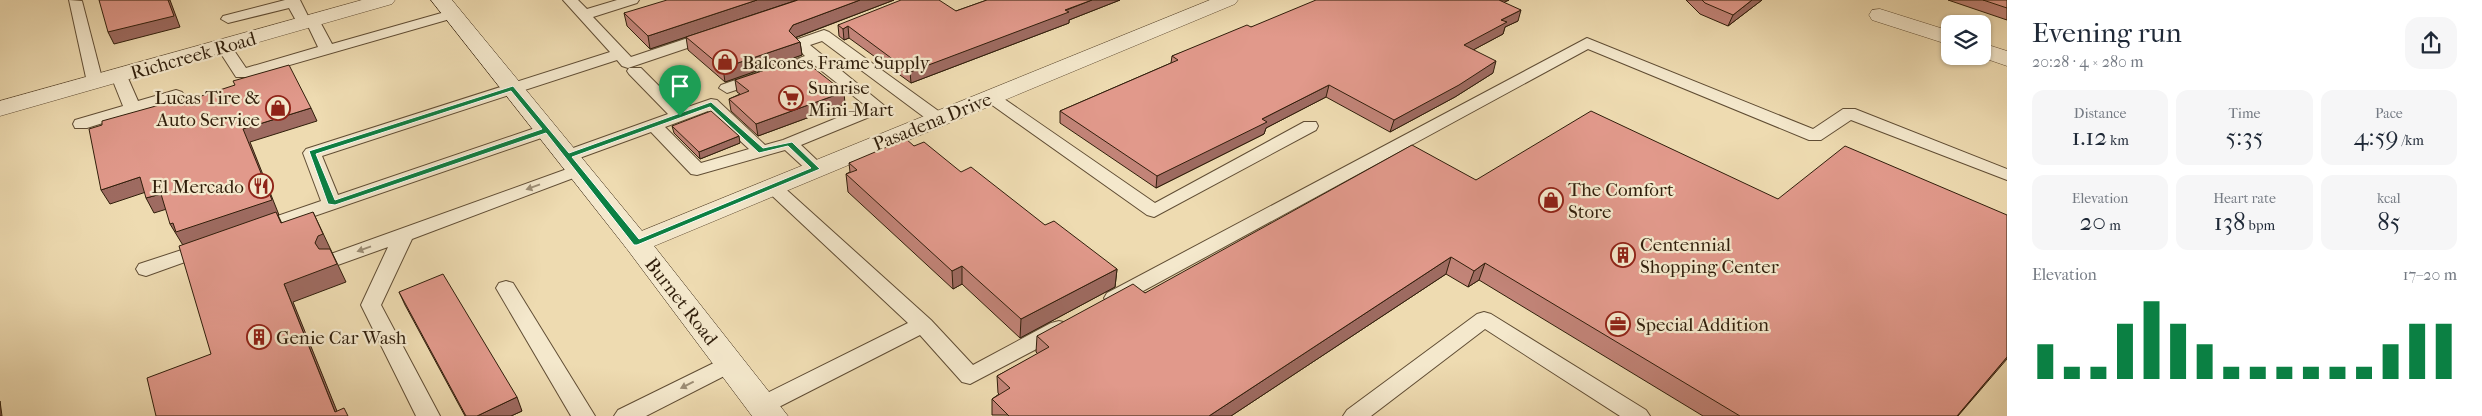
<!DOCTYPE html>
<meta charset="utf-8">
<style>
body{margin:0;font-family:"IM FELL French Canon",serif;background:#f6f6f7;color:#1f2937;height:100vh;display:flex;flex-direction:column;font-size:19px;white-space:nowrap}
*{box-sizing:border-box;margin:0}
p{font-size:16px;color:#747a83}
.icon{flex:none;width:28px;height:28px;fill:none;stroke:currentColor;stroke-width:2;stroke-linecap:round;stroke-linejoin:round}
.map{position:relative;flex:1;overflow:hidden}
.sheet{display:flex;flex-direction:column;background:#fff;width:475px}
.sheet>*{flex:none}
.controls{position:absolute;left:1941px;top:15px;display:grid;gap:10px}
.controls a{display:grid;place-items:center;width:50px;height:50px;border-radius:10px;background:#fff;box-shadow:0 1px 4px #0004;font-size:25px}
.pin{position:absolute;display:grid;place-items:center;width:42px;height:42px;color:#fff;margin:-51px -21px;border-radius:50% 50% 50% 0;rotate:-45deg;box-shadow:0 0 5px #0007}
.pin .icon{rotate:45deg}
.round{display:grid;place-items:center;flex:none;width:52px;height:52px;border-radius:15px;background:#f6f6f7}
.headline{display:flex;align-items:center;justify-content:space-between;height:85px;padding:0 25px}
h1{font-size:28px;font-weight:600;line-height:38px}
.metrics{display:grid;grid-template-columns:repeat(3,1fr);gap:8px;height:85px;padding:5px 25px}
.metrics div{display:grid;align-content:center;border-radius:12px;background:#f6f6f7;text-align:center}
.metrics b{font-size:25px;font-weight:600}
.metrics small{font-size:14px;font-weight:400}
.metrics p{font-size:14px}
.chart{height:140px;padding:10px 25px}
.chart p{display:flex;justify-content:space-between}
.chart svg{width:100%;height:90px;margin-top:5px;stroke:#0b8043;stroke-width:6}
main{display:flex;flex:1;min-height:0}
.map>svg:first-child{display:block}
.lines{fill:none;stroke-linecap:round;stroke-linejoin:round}
.service-casing{stroke:#604d34;stroke-width:2}
.minor-casing{stroke:#604d34;stroke-width:1}
.secondary-casing{stroke:#301e0b;stroke-width:1}
.service{fill:#f4e8cc;fill-rule:evenodd}
.minor{fill:#f4e8cc;fill-rule:evenodd}
.secondary{fill:#f4e8cc;fill-rule:evenodd}
.wall{fill:#c28478;stroke:#301e0b}
.shaded-wall{fill:#9e6b61;stroke:#301e0b}
.building{fill:#e1998b;stroke:#301e0b}
.oneway{fill:#9c8d75}
.route{fill:#0b8043;stroke:#fff;fill-rule:evenodd}
.labels{text-anchor:middle;stroke-width:4.5;stroke-linejoin:round;paint-order:stroke}
.street-label{font-size:19px;fill:#301e0b;stroke:#f4e8cc}
.poi-label{font-size:19px;fill:#301e0b;stroke:#f4e8cc;text-anchor:start}
</style>
<main>
<div class="map">
<svg width="2007" height="416" viewBox="0 0 2007 416">
<rect width="100%" height="100%" fill="#eedbb1"/>
<filter id="stains"><feTurbulence type="fractalNoise" baseFrequency=".004" numOctaves="4"/><feColorMatrix values="0 0 0 0 .2 0 0 0 0 .09 0 0 0 0 .02 0 0 0 .5 -.17"/></filter>
<radialGradient id="worn" r=".72"><stop offset=".6" stop-color="#630" stop-opacity="0"/><stop offset="1" stop-color="#630" stop-opacity=".3"/></radialGradient>
<g class="lines">
<defs>
<g id="service">
<polygon points="69,0 82,1 103,82 101,85 89,85 87,82"/>
<polygon points="285,0 300,0 309,18 318,18 332,44 452,10 459,14 457,17 248,77 236,77 216,46 219,43 229,43 246,68 318,47 308,26 299,26 289,8 228,23 221,19 223,16"/>
<polygon points="563,0 578,0 587,9 617,0 639,0 637,3 593,17 631,57 712,30 720,35 717,38 628,68 622,66 617,60 322,156 338,195 541,126 553,126 556,130 553,134 265,233 258,235 251,233 248,229 251,225 321,201 303,153 306,149 610,52"/>
<path d="M824 30 829 32 944 115 946 119 944 123H932L822 41 810 45 886 107 884 111 801 145 822 165 825 169 822 173H810L785 150 697 175 691 174 651 132 574 160H562L559 156 562 152 668 114 629 74 627 71 629 68H641L682 109 711 99 717 100 765 145 783 140 866 106 813 64 733 91 727 93 719 88 721 85 805 56 792 43 795 40ZM708 111 749 149 701 163 665 127Z"/>
<polygon points="1587,38 1813,129 1843,109 1855,109 2007,169 2007,180 1851,120 1821,140 1809,140 1588,49 1121,303 1114,305 1107,303 1104,298 1107,293"/>
<polygon points="119,71 127,76 138,101 176,90 182,92 184,95 182,98 87,128 75,128 73,124 75,120 123,106 111,76"/>
<polygon points="991,92 997,94 1155,203 1304,122 1316,122 1318,126 1316,130 1154,217 1147,215 985,100 983,97 985,94"/>
<polygon points="578,165 584,166 587,170 584,174 412,239 381,305 440,416 416,416 361,305 388,247 335,266 328,265 325,260 328,255"/>
<polygon points="773,182 779,183 931,320 973,365 1051,323 1059,321 1067,323 1070,328 1067,333 970,384 962,382 920,335 771,411 763,414 755,411 752,405 755,399 908,323 767,191 764,187 767,183"/>
<polygon points="206,242 213,244 216,248 213,252 146,276 139,274 136,269 139,264"/>
<polygon points="506,281 513,283 595,416 571,416 496,288 499,283"/>
<polygon points="1484,312 1491,314 1646,410 1650,416 1620,416 1485,329 1371,416 1343,416 1347,410 1477,314"/>
<polygon points="730,355 738,357 741,363 738,369 646,416 614,416 618,410"/>
</g>
<g id="minor">
<polygon points="362,0 395,0 392,4 0,116 0,101"/>
<polygon points="1210,0 1238,0 1235,4 647,249 637,252 627,249 623,243 627,237"/>
<polygon points="1880,9 1950,31 1950,45 1872,20 1869,15 1872,10"/>
<polygon points="1982,43 2007,51 2007,66 1978,56 1982,56"/>
</g>
<polygon id="secondary" points="431,0 452,0 647,237 788,416 752,416 627,249"/>
</defs>
<use href="#service" class="service-casing"/>
<use href="#minor" class="minor-casing"/>
<use href="#secondary" class="secondary-casing"/>
<use href="#service" class="service"/>
<use href="#minor" class="minor"/>
<use href="#secondary" class="secondary"/>
</g>
<g class="wall">
<polygon points="798,0 894,0 795,38 800,42 802,55 725,82 688,50 686,37 650,49 627,26 624,13"/>
<polygon points="987,0 1120,0 1069,20 1069,23 911,83 849,38 844,40 839,36 838,25 956,11"/>
<polygon points="1509,0 1504,2 1518,21 1505,27 1503,34 1473,50 1493,73 1455,97 1390,132 1326,97 1266,128 1264,134 1156,188 1060,123 1060,111 1171,63 1172,56 1251,27"/>
<polygon points="1686,0 1762,0 1728,26 1700,14"/>
<polygon points="1948,0 2007,0 2007,20"/>
<polygon points="735,80 845,104 758,136 731,111 729,99 740,94 737,92"/>
<polygon points="672,126 740,143 700,159 674,133"/>
<polygon points="914,146 1117,269 1115,287 1020,338 962,284 953,289 848,192 846,174 850,172 849,163"/>
<polygon points="1476,180 1958,416 1703,416 1479,280 1468,287 1446,274 1231,416 992,415 992,399 999,394 998,393 997,376 1038,354 1036,352 1037,336 1145,293"/>
<polygon points="399,292 522,411 511,416 465,416 405,305"/>
</g>
<g class="shaded-wall">
<polygon points="168,0 170,0 180,27 114,44 108,32"/>
<polygon points="757,0 797,0 650,49 648,36"/>
<polygon points="860,0 894,0 794,38 789,31 793,25"/>
<polygon points="1092,0 1120,0 1069,20 1069,23 911,83 910,72"/>
<polygon points="1493,0 1509,0 1490,9"/>
<polygon points="1752,0 1762,0 1728,26 1733,15"/>
<polygon points="1521,10 1518,21 1505,27 1503,34 1460,57 1464,45 1501,20"/>
<polygon points="848,26 849,38 844,40 843,29"/>
<polygon points="800,42 802,55 725,82 723,68"/>
<polygon points="1496,61 1493,73 1455,97 1390,132 1394,120"/>
<polygon points="1329,85 1326,97 1266,128 1264,134 1156,188 1157,176 1262,119"/>
<polygon points="844,92 845,104 758,136 756,124"/>
<polygon points="311,108 317,121 250,142 279,215 278,215 285,230 184,247 170,224 243,129"/>
<polygon points="739,136 740,143 700,159 699,152"/>
<polygon points="140,177 149,191 110,204 101,190"/>
<polygon points="161,194 170,208 154,213 146,198"/>
<polygon points="313,212 346,282 293,302 339,416 335,412 284,284 323,261 315,243"/>
<polygon points="1451,257 1446,274 1231,416 1209,416"/>
<polygon points="1485,263 1479,280 1468,287 1474,271"/>
<polygon points="962,266 962,284 953,289 952,271"/>
<polygon points="1117,269 1115,287 1020,338 1021,319"/>
<polygon points="2007,357 2007,359 1958,416 1957,416"/>
<polygon points="517,397 522,411 511,416 477,416"/>
<polygon points="0,401 2,416 0,416"/>
</g>
<g class="building">
<polygon points="99,0 168,0 174,16 108,32"/>
<polygon points="667,0 757,0 648,36 624,13"/>
<polygon points="798,0 860,0 793,25 789,31 800,42 723,68 686,37"/>
<polygon points="901,0 939,0 956,11 987,0 1092,0 1065,10 1069,12 910,72 848,26 843,29 838,25"/>
<polygon points="1316,0 1499,0 1521,10 1501,20 1507,22 1464,45 1496,61 1459,85 1394,120 1329,85 1262,119 1267,122 1157,176 1060,111 1178,60 1172,56 1247,25 1251,27"/>
<polygon points="1702,0 1752,0 1733,15 1705,3"/>
<polygon points="1983,0 2007,0 2007,8"/>
<polygon points="801,58 844,92 756,124 729,99 749,91 735,80"/>
<polygon points="289,65 311,108 243,129 272,200 176,232 173,223 170,224 161,194 146,198 140,177 101,190 89,129 102,125 102,121 181,99 183,102 235,85 233,81"/>
<polygon points="711,111 739,136 699,152 672,126"/>
<polygon points="1591,111 1778,199 1845,146 2007,215 2007,357 1957,416 1740,416 1485,263 1474,271 1451,257 1209,416 1009,416 992,399 1010,388 997,376 1049,347 1037,336 1133,284 1145,293 1412,145 1476,180"/>
<polygon points="906,139 914,146 924,142 961,172 971,167 1045,225 1054,221 1117,269 1021,319 962,266 952,271 846,174 857,170 849,163"/>
<polygon points="276,212 281,223 313,212 323,234 318,236 315,243 319,249 330,249 337,264 284,284 335,412 344,408 348,416 156,416 147,378 211,354 179,246"/>
<polygon points="443,274 517,397 477,416 466,416 399,292"/>
</g>
<defs><path id="oneway-solid" d="M-6-.8H1V-3.2L6.5 0L1 3.2V.8H-6Z" transform="scale(1.25)"/></defs>
<g class="oneway">
<use href="#oneway-solid" transform="translate(533 187) rotate(160)"/>
<use href="#oneway-solid" transform="translate(364 249) rotate(160)"/>
<use href="#oneway-solid" transform="translate(687 385) rotate(153)"/>
</g>
<path class="route" d="M513 86 569 153 711 102 763 148 792 142 820 169 637 245H634L546 133 335 205 328 204 309 151ZM511 91 542 129 335 200 316 154ZM710 107 759 153 788 146 811 168 639 239 572 157Z"/>
<defs>
<symbol id="shop-ring" viewBox="-11 -11 22 22"><circle r="9.5" fill="#f4e8cc" stroke="#8f2418" stroke-width="1.5"/><path d="M-5-2.5h2.3a2.7 3.5 0 0 1 5.4 0H5L5.5 6h-11ZM-1.5-2.5h3a1.5 2.3 0 0 0-3 0Z" fill="#8f2418"/></symbol>
<symbol id="supermarket-ring" viewBox="-11 -11 22 22"><circle r="9.5" fill="#f4e8cc" stroke="#8f2418" stroke-width="1.5"/><path d="M-6-5.5h2.5l.6 2H6L4.5 2H-2.5L-4.4-4H-6ZM-1.5 3.2a1.3 1.3 0 1 0 .1 0ZM3 3.2a1.3 1.3 0 1 0 .1 0Z" fill="#8f2418"/></symbol>
<symbol id="restaurant-ring" viewBox="-11 -11 22 22"><circle r="9.5" fill="#f4e8cc" stroke="#8f2418" stroke-width="1.5"/><path d="M-5-6h1v4h1v-4h1v4h1v-4h1v5L-1.5 .5V6h-2V.5L-5-1ZM5-6V6H3V1.5H1.5Q1.5-4 5-6Z" fill="#8f2418"/></symbol>
<symbol id="building-ring" viewBox="-11 -11 22 22"><circle r="9.5" fill="#f4e8cc" stroke="#8f2418" stroke-width="1.5"/><path d="M-4-6H4V6H1V3H-1V6H-4ZM-2.5-4.3h1.7v1.8h-1.7ZM.8-4.3h1.7v1.8H.8ZM-2.5-1h1.7V.8h-1.7ZM.8-1h1.7V.8H.8Z" fill="#8f2418"/></symbol>
<symbol id="office-ring" viewBox="-11 -11 22 22"><circle r="9.5" fill="#f4e8cc" stroke="#8f2418" stroke-width="1.5"/><path d="M-6-3h4V-5.5h4V-3h4V5H-6ZM-1-4.5V-3h2v-1.5ZM-6 0V1H6V0Z" fill="#8f2418"/></symbol>
</defs>
<g fill-rule="evenodd">
<use href="#shop-ring" x="711" y="48" width="28" height="28"/>
<use href="#supermarket-ring" x="777" y="84" width="28" height="28"/>
<use href="#shop-ring" x="264" y="94" width="28" height="28"/>
<use href="#restaurant-ring" x="247" y="172" width="28" height="28"/>
<use href="#shop-ring" x="1537" y="186" width="28" height="28"/>
<use href="#building-ring" x="1609" y="241" width="28" height="28"/>
<use href="#office-ring" x="1604" y="310" width="28" height="28"/>
<use href="#building-ring" x="245" y="323" width="28" height="28"/>
</g>
<g class="labels">
<g class="street-label">
<text transform="translate(193 55) rotate(-16)" y="7">Richcreek Road</text>
<text transform="translate(932 121) rotate(-22)" y="7">Pasadena Drive</text>
<text transform="translate(682 301) rotate(52)" y="7">Burnet Road</text>
</g>
<g class="poi-label">
<text x="742" y="69">Balcones Frame Supply</text>
<text x="808" y="94">Sunrise<tspan x="808" dy="22">Mini-Mart</tspan></text>
<text x="260" y="104" text-anchor="end">Lucas Tire &amp;<tspan x="260" dy="22">Auto Service</tspan></text>
<text x="244" y="193" text-anchor="end">El Mercado</text>
<text x="1568" y="196">The Comfort<tspan x="1568" dy="22">Store</tspan></text>
<text x="1640" y="251">Centennial<tspan x="1640" dy="22">Shopping Center</tspan></text>
<text x="1636" y="331">Special Addition</text>
<text x="276" y="344">Genie Car Wash</text>
</g>
</g>
<rect width="100%" height="100%" filter="url(#stains)"/>
<rect width="100%" height="100%" fill="url(#worn)"/>
</svg>
<div class="controls">
<a><svg class="icon" aria-label="layers" viewBox="0 0 24 24"><path d="M12 4l9 5-9 5-9-5zM3 14l9 5 9-5"/></svg></a>
</div>
<div class="pin" style="left:680px;top:116px;background:#1e9e55"><svg class="icon" aria-label="arrive" viewBox="0 0 24 24"><path d="M6 21V4h12l-3 4 3 4H6"/></svg></div>
</div>
<section class="sheet">
<div class="headline"><div><h1>Evening run</h1><p>20:28 · 4 × 280 m</p></div><a class="round"><svg class="icon" aria-label="share" viewBox="0 0 24 24"><path d="M12 15V3M7 8l5-5 5 5M5 13v7h14v-7"/></svg></a></div>
<div class="metrics">
<div><p>Distance</p><b>1.12<small> km</small></b></div>
<div><p>Time</p><b>5:35</b></div>
<div><p>Pace</p><b>4:59<small> /km</small></b></div>
</div>
<div class="metrics">
<div><p>Elevation</p><b>20<small> m</small></b></div>
<div><p>Heart rate</p><b>138<small> bpm</small></b></div>
<div><p>kcal</p><b>85</b></div>
</div>
<div class="chart"><p><span>Elevation</span>17–20 m</p>
<svg viewBox="0 0 160 44" preserveAspectRatio="none"><path d="M5 44V27M15 44V38M25 44V38M35 44V17M45 44V6M55 44V17M65 44V27M75 44V38M85 44V38M95 44V38M105 44V38M115 44V38M125 44V38M135 44V27M145 44V17M155 44V17"/></svg>
</div>
</section>
</main>
